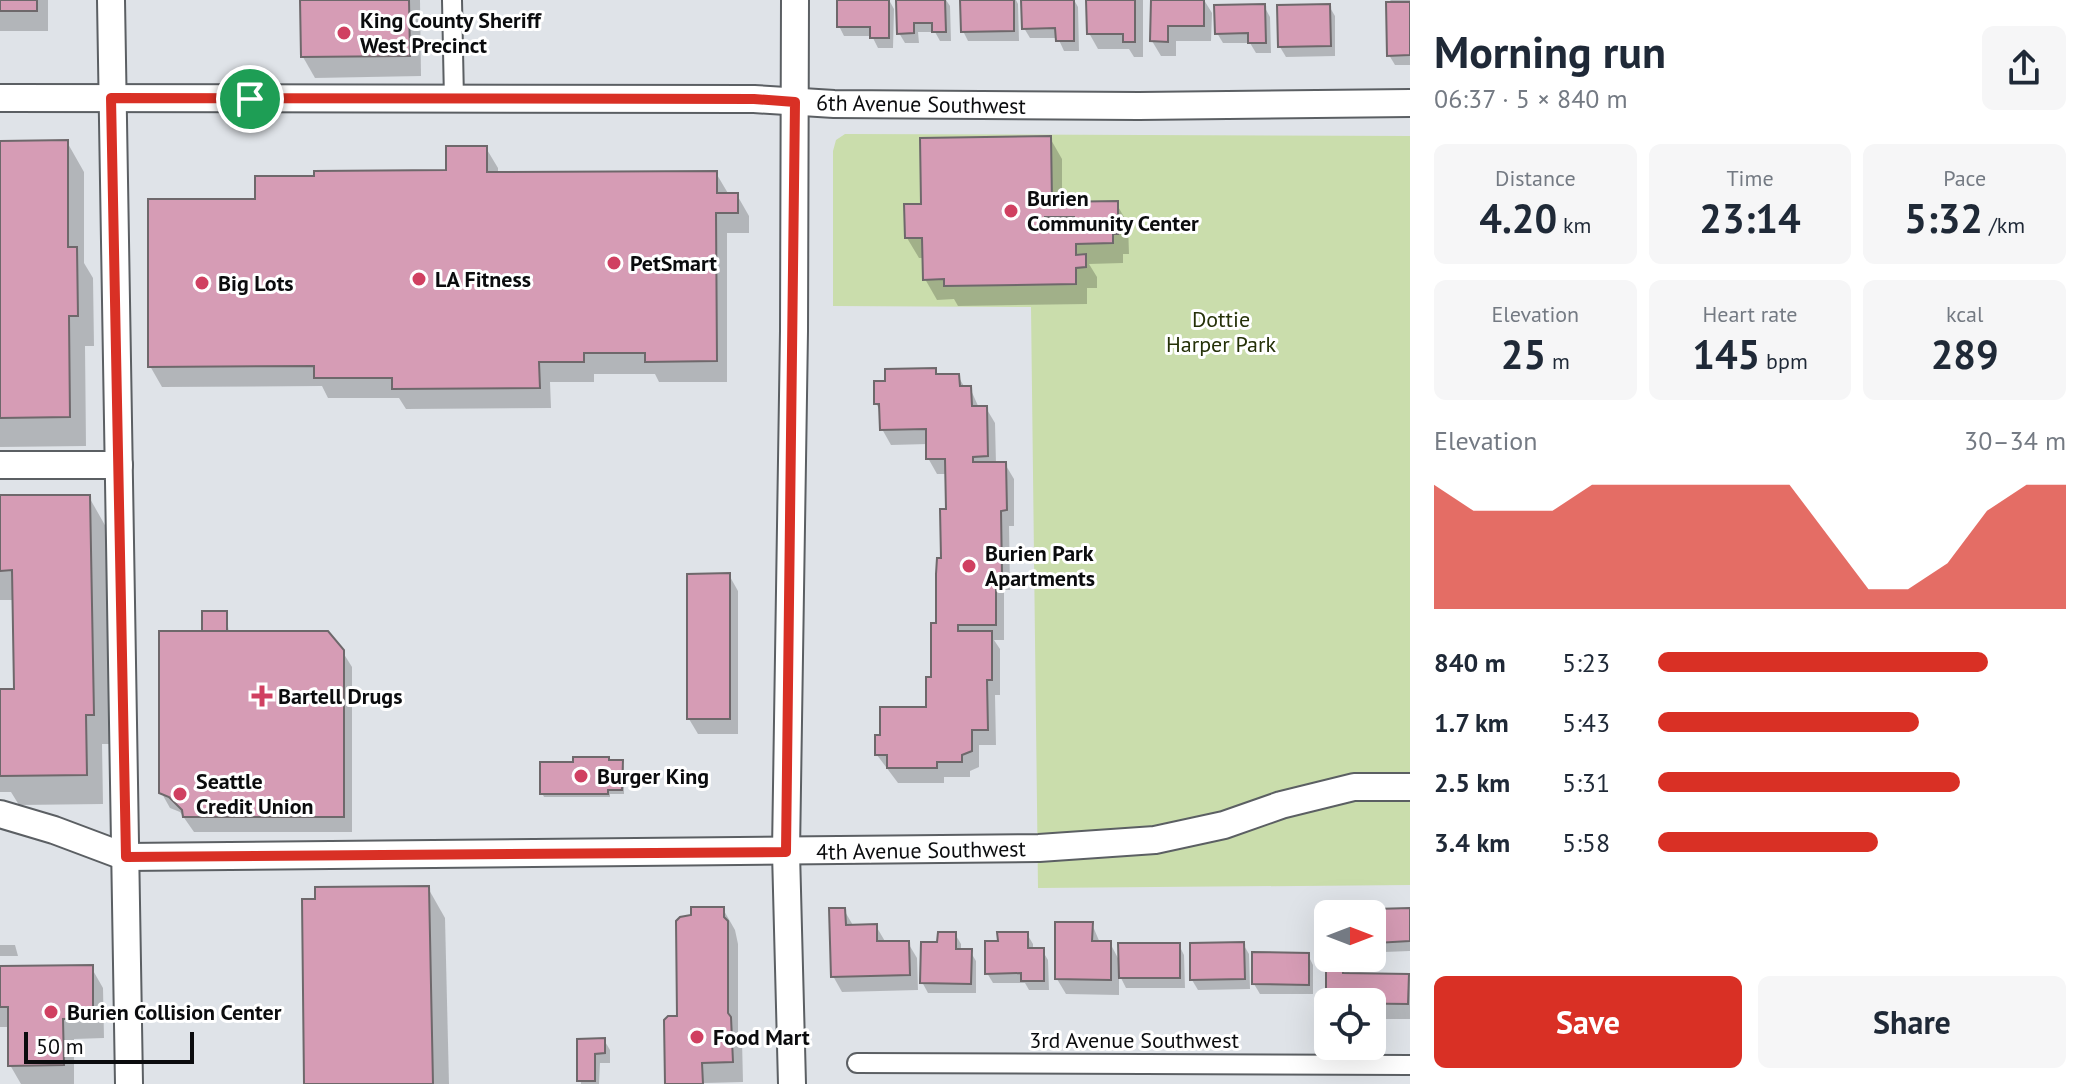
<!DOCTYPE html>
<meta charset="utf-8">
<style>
body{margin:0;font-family:"PT Sans",sans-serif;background:#f6f6f7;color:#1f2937;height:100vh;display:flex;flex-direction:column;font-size:30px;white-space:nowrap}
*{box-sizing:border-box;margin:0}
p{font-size:26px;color:#747a83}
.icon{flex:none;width:44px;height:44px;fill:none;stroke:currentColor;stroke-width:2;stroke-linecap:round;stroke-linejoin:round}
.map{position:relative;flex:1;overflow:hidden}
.side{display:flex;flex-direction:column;background:#fff;width:680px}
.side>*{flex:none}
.needle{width:52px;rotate:90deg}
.buttons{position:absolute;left:1314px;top:900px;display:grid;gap:16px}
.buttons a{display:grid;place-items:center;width:72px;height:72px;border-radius:12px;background:#fff;box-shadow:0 8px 32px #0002;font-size:40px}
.scale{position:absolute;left:24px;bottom:20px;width:170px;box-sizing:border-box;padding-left:8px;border:4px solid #0b0c0e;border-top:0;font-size:22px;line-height:28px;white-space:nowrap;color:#0b0c0e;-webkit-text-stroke:6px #fff;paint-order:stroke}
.pin{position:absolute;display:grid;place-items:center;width:68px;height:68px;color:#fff;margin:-34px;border:4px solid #fff;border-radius:50%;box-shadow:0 2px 8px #0007}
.round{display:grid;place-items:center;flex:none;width:84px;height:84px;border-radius:12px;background:#f6f6f7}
.head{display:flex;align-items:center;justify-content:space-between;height:136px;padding:0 24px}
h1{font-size:44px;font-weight:700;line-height:60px}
.metrics{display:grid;grid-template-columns:repeat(3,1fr);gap:12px;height:136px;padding:8px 24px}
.metrics div{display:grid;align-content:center;border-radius:12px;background:#f6f6f7;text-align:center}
.metrics b{font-size:40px;font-weight:700}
.metrics small{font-size:22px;font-weight:400}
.metrics p{font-size:22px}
.chart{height:224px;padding:16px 24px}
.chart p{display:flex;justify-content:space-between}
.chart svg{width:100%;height:144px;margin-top:8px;fill:#d93025;opacity:.7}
.button{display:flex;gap:16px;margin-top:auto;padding:16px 24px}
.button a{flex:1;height:92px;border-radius:12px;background:#d93025;color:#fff;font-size:32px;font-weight:700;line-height:92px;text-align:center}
.button a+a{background:#f6f6f7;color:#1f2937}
ul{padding:0 24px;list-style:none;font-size:26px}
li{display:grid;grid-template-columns:128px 96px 1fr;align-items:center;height:60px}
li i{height:20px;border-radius:10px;background:#d93025}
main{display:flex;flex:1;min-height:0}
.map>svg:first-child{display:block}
.green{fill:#caddac}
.shadow{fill:#0003}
.building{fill:#d69cb5;stroke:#6e686b;stroke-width:2;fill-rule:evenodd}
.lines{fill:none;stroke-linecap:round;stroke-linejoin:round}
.street-casing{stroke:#5b5f63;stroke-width:22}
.secondary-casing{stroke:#5b5f63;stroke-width:30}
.street{stroke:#fff;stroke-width:18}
.secondary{stroke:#fff;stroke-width:26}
.route-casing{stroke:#fff;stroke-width:16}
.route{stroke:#d93025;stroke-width:10}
.poi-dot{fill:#d04061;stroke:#fff;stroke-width:3}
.labels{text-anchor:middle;stroke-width:6;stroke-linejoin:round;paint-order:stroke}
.poi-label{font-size:22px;font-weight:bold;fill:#0b0c0e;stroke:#fff;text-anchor:start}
.street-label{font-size:22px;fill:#0b0c0e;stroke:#fff}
.park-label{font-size:22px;fill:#253108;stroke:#fff}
</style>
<main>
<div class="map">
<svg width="1410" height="1084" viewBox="0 0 1410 1084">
<rect width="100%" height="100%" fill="#dfe3e8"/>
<polygon class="green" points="845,134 1410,136 1410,885 1038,888 1031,307 833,306 833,151 836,140"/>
<g class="shadow">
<rect x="0" y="0" width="48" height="31"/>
<polygon points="302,0 420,0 421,76 315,78 303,57"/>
<polygon points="839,0 889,0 894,9 893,48 878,48 872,36 844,36 839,26"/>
<polygon points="898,0 946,0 950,6 951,41 940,41 935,32 918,32 919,43 905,43 899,33"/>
<polygon points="962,0 1016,0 1018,4 1019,41 968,41 963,31"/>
<polygon points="1023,0 1074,0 1078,7 1079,51 1064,51 1058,38 1030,38 1024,28"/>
<polygon points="1112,0 1143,0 1143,57 1134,57 1129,49 1098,49 1089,33"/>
<polygon points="1153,0 1204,0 1212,13 1211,41 1176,41 1176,56 1161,56 1152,41"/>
<polygon points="1390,0 1410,0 1410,65 1395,65 1389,55 1393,4"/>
<polygon points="1264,6 1270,17 1271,53 1256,53 1250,43 1223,43 1217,33"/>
<polygon points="1329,6 1335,16 1335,56 1286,57 1280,47"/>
<polygon points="1050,138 1062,159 1062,204 1116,203 1128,224 1129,254 1123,254 1123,263 1089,264 1097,277 1097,288 1087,288 1087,304 958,306 954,299 937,300 925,279 925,258 919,258 907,238 923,206"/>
<polygon points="67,142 84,172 84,263 93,278 94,346 85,346 86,446 0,447 0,143"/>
<polygon points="486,148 498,168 498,174 716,173 729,195 737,195 749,216 749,233 727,233 727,382 659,382 655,374 594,374 594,382 550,382 551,408 406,409 399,398 328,398 322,386 162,387 150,366 257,201 448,172"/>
<polygon points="935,370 938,376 958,376 965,388 970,388 979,408 986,408 995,423 996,464 1005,464 1014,479 1014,526 1009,526 1010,590 1004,590 1004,640 994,640 1000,649 1000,695 995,695 996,745 979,745 979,767 970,771 970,777 944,777 944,783 898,783 877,755 928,709 948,511 947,474 937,474 928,458 928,444 891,445 882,429 881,413 876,403 887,383"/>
<polygon points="0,497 89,497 106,527 110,744 102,744 103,804 19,805 11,792 0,792 0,691 16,691 14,600 0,600"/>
<polygon points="729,575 738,591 738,734 698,734 689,719"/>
<polygon points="226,613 229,633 342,651 352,667 352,832 194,832 180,812 170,808 161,792 204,633"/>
<polygon points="609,762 622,762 624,767 624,794 610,794 610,797 544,797 542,793"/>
<polygon points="428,888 445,918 449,1084 306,1084"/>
<polygon points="723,909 735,930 738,944 738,1034 742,1040 743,1082 667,1084 679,1018"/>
<polygon points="844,910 854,927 876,926 886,943 908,943 917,958 918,990 842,992 833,976"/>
<polygon points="1410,910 1410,951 1384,952 1378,942"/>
<polygon points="1092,924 1100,943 1110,943 1120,962 1179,945 1184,955 1185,988 1126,988 1119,974 1119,995 1066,994 1057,979"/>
<polygon points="955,934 961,944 961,951 970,951 976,961 976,993 928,993 922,982 939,944"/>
<polygon points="1027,934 1033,944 1033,950 1042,950 1048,960 1049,990 1029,990 1025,983 993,983 987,973 1000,943"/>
<polygon points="1243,944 1249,954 1250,989 1198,990 1192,980"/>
<polygon points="0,945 15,945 18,956 0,956"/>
<polygon points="1308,955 1313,965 1313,994 1260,994 1254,984"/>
<polygon points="1328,960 1342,960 1351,975 1408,976 1410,980 1410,1019 1372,1019 1372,1002"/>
<polygon points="91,967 103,988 104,1038 74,1039 74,1084 21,1084 10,1065 10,1027 0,1027 0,968"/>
<polygon points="604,1040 610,1050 610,1063 600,1063 599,1084 581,1084 579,1041"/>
</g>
<g class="building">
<rect x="0" y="0" width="37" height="11"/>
<polygon points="300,0 409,0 410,56 301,57"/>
<polygon points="837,0 889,0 889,38 870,38 870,27 837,27"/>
<polygon points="896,0 945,0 946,32 932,32 932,23 914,23 914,33 897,34"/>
<polygon points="960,0 1014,0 1014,31 961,32"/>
<polygon points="1021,0 1074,0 1074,41 1056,41 1055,28 1022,29"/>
<polygon points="1086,0 1135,0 1135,42 1123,42 1123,34 1087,34"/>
<polygon points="1151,0 1204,0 1204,26 1168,26 1168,42 1150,41"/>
<polygon points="1386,2 1410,2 1410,55 1387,56"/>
<polygon points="1265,4 1266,43 1248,43 1248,33 1215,34 1214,5"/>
<polygon points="1330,4 1331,46 1278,47 1277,5"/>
<path d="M1051 136 1052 202 1118 201V234H1113V243L1076 244V255L1086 254V267L1076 268V284L944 286V279L923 280 922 238H905L904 204H921L920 138ZM1045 217H1074V232H1045Z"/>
<polygon points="68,140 68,247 77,247 78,316 69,316 70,417 0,418 0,141"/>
<polygon points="446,146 487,146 487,172 717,171 717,193 738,193 738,213 716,213 717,361 645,362 645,353 584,353 584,362 539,362 540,388 392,389 392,378 314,378 314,366 148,367 148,199 255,199 255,176 314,176 314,171 446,170"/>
<polygon points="936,368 936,374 959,374 960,386 971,386 972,406 987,406 988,456 973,457 973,462 1006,462 1007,510 1001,511 1002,575 996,575 996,625 958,625 958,631 992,631 992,680 987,680 988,730 972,730 972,751 962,755 962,762 937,762 937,768 887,768 887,755 875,755 875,735 880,735 880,707 926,707 926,677 931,677 931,623 936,623 936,574 937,558 941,558 940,509 946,509 945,459 926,459 926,429 880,430 879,404 874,404 874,381 885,381 885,369"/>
<polygon points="0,495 90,495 94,715 86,715 87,775 0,776 0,689 14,689 12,570 0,571"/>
<polygon points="730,573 730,719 687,719 687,574"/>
<rect x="202" y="611" width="25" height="20"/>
<polygon points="159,631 328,631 344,650 344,817 183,817 182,810 169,797 159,793"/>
<polygon points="573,757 609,757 609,760 623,760 622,790 608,790 608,794 540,794 540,762 573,762"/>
<polygon points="429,886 433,1084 304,1084 302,899 315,899 315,887"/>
<polygon points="691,907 724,907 724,917 728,921 728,1013 731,1017 733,1062 702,1063 703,1084 665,1084 664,1020 668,1016 677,1016 676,921 680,917 691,915"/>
<polygon points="829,908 845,908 846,925 877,924 877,941 909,941 910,975 831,977"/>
<polygon points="1410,908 1410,941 1376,943 1375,909"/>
<polygon points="1055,922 1093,922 1092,941 1111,941 1111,980 1055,979"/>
<polygon points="938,932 956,932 956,949 972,949 971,984 920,983 921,942 937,942"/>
<polygon points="997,932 1028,932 1028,948 1044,948 1044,981 1021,981 1021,973 985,974 985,941 998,941"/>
<polygon points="1244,942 1245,979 1190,980 1190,943"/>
<polygon points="1118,943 1180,943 1180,978 1119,978"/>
<polygon points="1252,952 1309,953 1309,985 1252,984"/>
<polygon points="1326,958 1343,958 1343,973 1409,974 1408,1004 1326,1003"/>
<polygon points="93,965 93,1018 63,1019 64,1065 8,1066 8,1007 0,1007 0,966"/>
<polygon points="605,1038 605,1053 595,1054 595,1081 577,1081 577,1039"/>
</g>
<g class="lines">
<defs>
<g id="street">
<polyline points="452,0 454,100"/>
<polyline points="857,1063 1410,1065"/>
</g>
<g id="secondary">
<polyline points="111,0 129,1084"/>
<polyline points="0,98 754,99 834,104 1139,106 1410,103"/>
<polyline points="0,465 119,465"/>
<polyline points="0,814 54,830 126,857 1039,848 1155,840 1224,825 1281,805 1354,787 1410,787"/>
<polyline points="792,1084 786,852 794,331 795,0"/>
</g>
</defs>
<use href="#street" class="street-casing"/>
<use href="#secondary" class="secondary-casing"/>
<use href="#street" class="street"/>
<use href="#secondary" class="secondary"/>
</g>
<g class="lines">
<defs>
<polygon id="route" points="111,98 754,99 795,102 786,852 126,857"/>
</defs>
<use href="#route" class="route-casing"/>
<use href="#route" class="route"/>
</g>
<g class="poi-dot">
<circle cx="344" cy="33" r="8"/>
<circle cx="1011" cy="211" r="8"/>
<circle cx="614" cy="263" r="8"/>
<circle cx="419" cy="279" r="8"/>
<circle cx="202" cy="283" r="8"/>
<circle cx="969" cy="566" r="8"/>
<path d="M258 684h8v8h8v8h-8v8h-8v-8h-8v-8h8z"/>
<circle cx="581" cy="776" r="8"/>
<circle cx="180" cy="794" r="8"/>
<circle cx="51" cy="1012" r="8"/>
<circle cx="697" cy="1037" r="8"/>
</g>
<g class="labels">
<g class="poi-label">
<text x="360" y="28">King County Sheriff<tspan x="360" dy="25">West Precinct</tspan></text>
<text x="1027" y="206">Burien<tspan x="1027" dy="25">Community Center</tspan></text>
<text x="630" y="271">PetSmart</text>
<text x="435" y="287">LA Fitness</text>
<text x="218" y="291">Big Lots</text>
<text x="985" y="561">Burien Park<tspan x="985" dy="25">Apartments</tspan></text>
<text x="278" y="704">Bartell Drugs</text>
<text x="597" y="784">Burger King</text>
<text x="196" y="789">Seattle<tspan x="196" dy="25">Credit Union</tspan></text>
<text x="67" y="1020">Burien Collision Center</text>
<text x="713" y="1045">Food Mart</text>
</g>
<g class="street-label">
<text transform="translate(921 104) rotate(1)" y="8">6th Avenue Southwest</text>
<text transform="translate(921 850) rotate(-1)" y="8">4th Avenue Southwest</text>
<text x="1134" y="1048">3rd Avenue Southwest</text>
</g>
<g class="park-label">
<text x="1221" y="327">Dottie<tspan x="1221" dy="25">Harper Park</tspan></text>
</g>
</g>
</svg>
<div class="buttons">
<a><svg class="needle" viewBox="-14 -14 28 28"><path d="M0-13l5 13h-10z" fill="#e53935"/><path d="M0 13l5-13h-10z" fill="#747a83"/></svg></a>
<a><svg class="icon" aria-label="locate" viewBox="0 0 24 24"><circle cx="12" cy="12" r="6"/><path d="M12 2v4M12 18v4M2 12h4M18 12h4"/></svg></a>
</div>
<div class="scale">50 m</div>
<div class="pin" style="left:250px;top:99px;background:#1e9e55"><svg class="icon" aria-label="arrive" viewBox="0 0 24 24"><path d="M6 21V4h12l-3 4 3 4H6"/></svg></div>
</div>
<section class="side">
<div class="head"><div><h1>Morning run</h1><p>06:37 · 5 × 840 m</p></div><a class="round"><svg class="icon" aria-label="share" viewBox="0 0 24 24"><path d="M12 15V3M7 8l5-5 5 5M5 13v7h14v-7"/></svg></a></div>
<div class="metrics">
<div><p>Distance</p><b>4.20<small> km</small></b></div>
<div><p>Time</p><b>23:14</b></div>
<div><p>Pace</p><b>5:32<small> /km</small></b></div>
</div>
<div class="metrics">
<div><p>Elevation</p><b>25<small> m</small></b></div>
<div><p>Heart rate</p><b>145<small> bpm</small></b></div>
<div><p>kcal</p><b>289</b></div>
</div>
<div class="chart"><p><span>Elevation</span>30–34 m</p>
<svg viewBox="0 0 160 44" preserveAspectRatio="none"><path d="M0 44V6L10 14L20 14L30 14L40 6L50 6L60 6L70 6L80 6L90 6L100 22L110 38L120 38L130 30L140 14L150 6L160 6V44z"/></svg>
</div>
<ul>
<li><b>840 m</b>5:23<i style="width:81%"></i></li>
<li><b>1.7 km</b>5:43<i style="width:64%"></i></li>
<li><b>2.5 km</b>5:31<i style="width:74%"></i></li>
<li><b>3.4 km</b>5:58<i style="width:54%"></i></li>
</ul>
<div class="button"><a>Save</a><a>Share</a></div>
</section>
</main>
